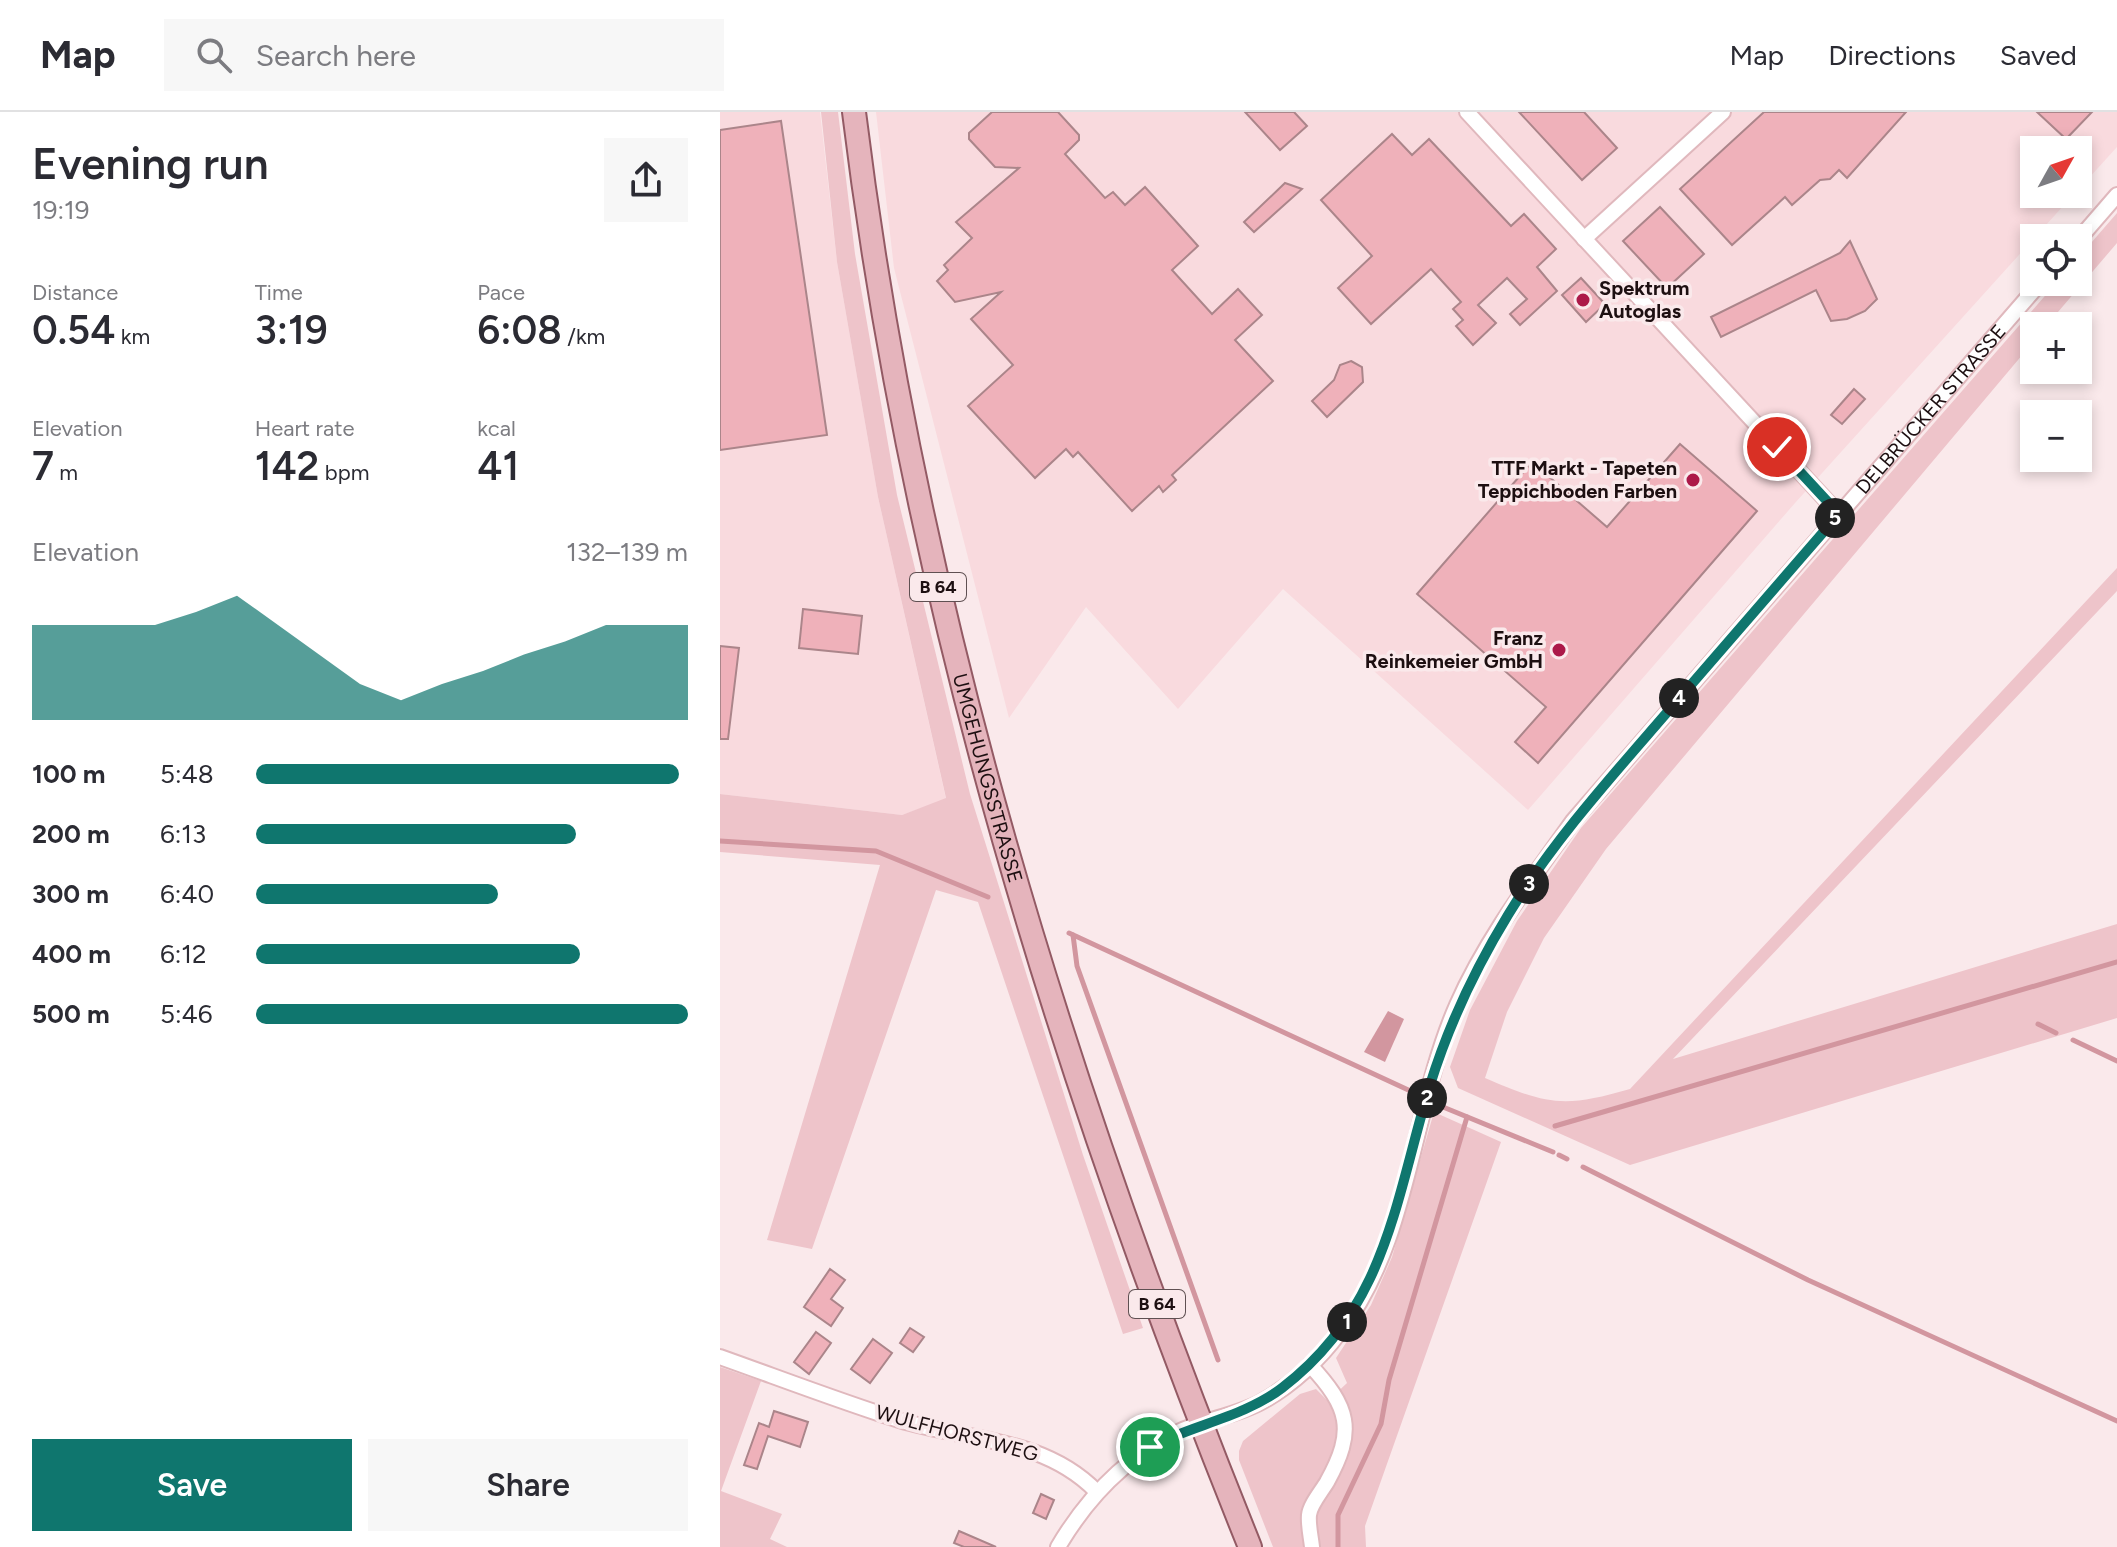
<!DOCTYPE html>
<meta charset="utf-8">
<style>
body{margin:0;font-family:Figtree,sans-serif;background:#f7f7f7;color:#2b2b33;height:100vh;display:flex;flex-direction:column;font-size:30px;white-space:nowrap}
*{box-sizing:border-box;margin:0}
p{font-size:26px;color:#7c7c81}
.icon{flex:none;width:44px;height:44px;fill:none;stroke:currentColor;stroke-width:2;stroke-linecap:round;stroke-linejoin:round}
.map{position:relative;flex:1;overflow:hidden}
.details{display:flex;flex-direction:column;background:#fff;width:720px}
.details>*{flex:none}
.needle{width:52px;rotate:50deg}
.tools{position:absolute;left:1300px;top:24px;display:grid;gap:16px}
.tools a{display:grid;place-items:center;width:72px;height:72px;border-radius:0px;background:#fff;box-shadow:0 4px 12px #0003;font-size:40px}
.pin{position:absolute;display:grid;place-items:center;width:68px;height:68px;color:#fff;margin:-34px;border:4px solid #fff;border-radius:50%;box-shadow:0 2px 8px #0007}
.km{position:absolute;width:40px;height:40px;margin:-20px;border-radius:50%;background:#222;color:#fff;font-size:22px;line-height:40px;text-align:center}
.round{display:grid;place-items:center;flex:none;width:84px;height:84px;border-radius:0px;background:#f7f7f7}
.summary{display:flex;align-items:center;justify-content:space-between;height:136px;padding:0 32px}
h1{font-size:44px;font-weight:600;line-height:60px}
.stats{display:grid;grid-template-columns:repeat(3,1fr);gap:12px;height:136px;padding:8px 32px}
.stats div{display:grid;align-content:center}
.stats b{font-size:40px;font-weight:600}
.stats small{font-size:22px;font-weight:400}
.stats p{font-size:22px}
.chart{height:224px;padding:16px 32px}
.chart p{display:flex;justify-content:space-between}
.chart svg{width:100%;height:144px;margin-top:8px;fill:#0f766e;opacity:.7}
.cta{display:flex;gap:16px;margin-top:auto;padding:16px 32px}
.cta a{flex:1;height:92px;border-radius:0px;background:#0f766e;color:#fff;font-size:32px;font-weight:600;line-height:92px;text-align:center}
.cta a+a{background:#f7f7f7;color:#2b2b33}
ul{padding:0 32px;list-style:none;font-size:26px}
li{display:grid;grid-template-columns:128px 96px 1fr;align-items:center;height:60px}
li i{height:20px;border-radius:10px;background:#0f766e}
header{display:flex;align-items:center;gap:48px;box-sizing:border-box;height:112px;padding:0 40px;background:#fff;border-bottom:2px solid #e1e1e2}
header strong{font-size:38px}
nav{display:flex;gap:44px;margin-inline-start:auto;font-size:28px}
.search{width:560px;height:72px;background:#f7f7f7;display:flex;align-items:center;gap:20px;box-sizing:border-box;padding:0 28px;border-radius:0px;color:#7c7c81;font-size:30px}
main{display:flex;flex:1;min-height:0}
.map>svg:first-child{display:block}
.built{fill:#f9dade}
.green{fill:#eec4ca}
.water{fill:#d2969f}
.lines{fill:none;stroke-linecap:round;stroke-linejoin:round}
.stream{stroke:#d2969f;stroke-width:5}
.building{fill:#efb1ba;stroke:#ab858a;stroke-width:2}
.minor-casing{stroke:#e0b8bd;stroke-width:18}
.primary-casing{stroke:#935a64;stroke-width:26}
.minor{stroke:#fff;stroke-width:14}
.primary{stroke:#e5b4bc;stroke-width:22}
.route-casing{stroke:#fff;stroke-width:16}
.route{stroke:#0f766e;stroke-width:10}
.poi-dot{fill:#ac1949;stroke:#fae9eb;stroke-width:3}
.labels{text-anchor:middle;stroke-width:7;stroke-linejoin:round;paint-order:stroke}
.shield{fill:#fae9eb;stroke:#5f5052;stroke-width:2}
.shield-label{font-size:18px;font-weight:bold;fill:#1d0f11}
.poi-label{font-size:20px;font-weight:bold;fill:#1d0f11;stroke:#fae9eb;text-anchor:end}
.street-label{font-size:20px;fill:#1d0f11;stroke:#fae9eb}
</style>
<header>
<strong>Map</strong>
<div class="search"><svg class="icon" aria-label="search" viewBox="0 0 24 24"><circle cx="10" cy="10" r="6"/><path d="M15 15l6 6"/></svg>Search here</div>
<nav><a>Map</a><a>Directions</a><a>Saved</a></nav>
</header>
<main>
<section class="details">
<div class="summary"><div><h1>Evening run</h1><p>19:19</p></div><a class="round"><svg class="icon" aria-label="share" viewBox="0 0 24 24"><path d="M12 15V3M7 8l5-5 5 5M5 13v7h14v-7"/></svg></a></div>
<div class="stats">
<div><p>Distance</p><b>0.54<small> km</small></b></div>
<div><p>Time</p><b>3:19</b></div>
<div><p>Pace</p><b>6:08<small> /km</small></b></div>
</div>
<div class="stats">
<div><p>Elevation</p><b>7<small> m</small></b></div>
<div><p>Heart rate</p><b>142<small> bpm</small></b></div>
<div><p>kcal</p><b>41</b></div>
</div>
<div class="chart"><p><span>Elevation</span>132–139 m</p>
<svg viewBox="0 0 160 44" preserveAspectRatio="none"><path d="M0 44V15L10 15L20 15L30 15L40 11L50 6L60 15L70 24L80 33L90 38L100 33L110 29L120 24L130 20L140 15L150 15L160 15V44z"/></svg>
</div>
<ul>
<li><b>100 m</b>5:48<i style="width:98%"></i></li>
<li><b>200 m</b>6:13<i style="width:74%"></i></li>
<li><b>300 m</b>6:40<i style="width:56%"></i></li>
<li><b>400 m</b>6:12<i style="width:75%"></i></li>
<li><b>500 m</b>5:46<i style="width:100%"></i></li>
</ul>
<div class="cta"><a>Save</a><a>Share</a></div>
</section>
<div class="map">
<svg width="1397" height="1435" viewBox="0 0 1397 1435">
<rect width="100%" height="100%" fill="#fae9eb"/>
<g class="built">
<polygon points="0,0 100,0 117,150 158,385 226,687 182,703 0,682"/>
<polygon points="156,0 1397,0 1397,35 1358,78 1358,38 1314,38 1314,82 1354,82 1075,391 808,698 563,477 458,597 366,495 289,606 174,156"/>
</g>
<g class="green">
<polygon points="101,0 118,0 135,142 177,383 250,682 363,1043 423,1216 403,1222 258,790 216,778 92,1137 47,1128 160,753 0,740 0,682 182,703 226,686 158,385 117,150"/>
<path d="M1397 101V131L1326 214H1314V229L886 737 824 826 787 900 765 966C828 993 844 996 910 977L1397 456V479L953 947 1397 812V906L910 1053 738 976 730 955 750 898 797 809 861 716 1337 170H1358V146Z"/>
<polygon points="714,1000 781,1030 645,1414 646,1435 553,1435 519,1348 519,1339 523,1329 580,1282 596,1277 608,1289 627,1271 616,1246 651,1193 672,1145"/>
<polygon points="0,1255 41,1269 1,1379 62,1402 50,1427 67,1435 0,1435"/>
</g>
<polygon class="water" points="668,899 684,907 665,950 644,940"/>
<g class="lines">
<g class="stream">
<polyline points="0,729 156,739 268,785"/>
<polyline points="349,821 697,982"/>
<polyline points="353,823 357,854 498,1248"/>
<polyline points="1318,912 1336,921"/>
<polyline points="1353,928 1397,949"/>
<polyline points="723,995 833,1040"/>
<polyline points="835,1014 1397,850"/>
<polyline points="839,1043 847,1047"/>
<polyline points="863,1055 1088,1168 1397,1309"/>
<polyline points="618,1435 618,1403 661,1312 669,1268 747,1005"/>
</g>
</g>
<g class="building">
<polygon points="272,0 338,0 359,23 359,28 345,42 385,86 393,80 405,93 425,75 478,134 452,158 492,202 518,177 542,203 515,228 553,269 452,363 456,368 443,380 439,374 412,399 358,340 353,345 346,337 315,366 248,294 293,253 251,207 281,180 235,190 217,169 228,158 224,153 252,126 236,110 299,56 275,55 249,27 249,21"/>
<polygon points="525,0 574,0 587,14 560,38"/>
<polygon points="799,0 864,0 897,36 862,68"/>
<polygon points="1044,0 1186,0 1127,66 1119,58 1110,67 1100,68 1072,93 1065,85 1012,133 960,77"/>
<polygon points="1317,0 1372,0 1346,27"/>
<polygon points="61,9 107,323 0,338 0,18"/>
<polygon points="672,22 692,43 709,27 791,114 804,102 836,137 817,155 837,179 800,213 790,202 807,187 787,166 758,193 776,211 753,233 736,214 743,208 733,197 741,190 711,157 651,212 618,176 652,144 601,88"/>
<polygon points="565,71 582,77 534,120 524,110"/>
<polygon points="940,95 984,142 947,176 903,129"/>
<polygon points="1130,129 1157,187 1145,199 1127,207 1111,209 1096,178 1001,225 991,205 1120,141"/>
<polygon points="861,166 885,192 866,210 842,183"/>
<polygon points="631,249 642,255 643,270 607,305 592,289 614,268 620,253"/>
<polygon points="1134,277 1145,287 1122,312 1111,303"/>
<polygon points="960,332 1037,399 818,651 795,630 826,595 697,482 812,350 887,415"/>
<polygon points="83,497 142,504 138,542 79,536"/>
<polygon points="0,534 19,536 8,627 0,627"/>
<polygon points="110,1157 125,1168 111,1187 123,1196 111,1214 84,1195"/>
<polygon points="190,1216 204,1225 193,1240 180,1231"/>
<polygon points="96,1220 111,1231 89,1262 74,1250"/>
<polygon points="153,1227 172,1241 150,1271 131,1257"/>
<polygon points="54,1299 88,1310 80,1335 48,1324 37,1357 24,1353 39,1311 49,1315"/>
<polygon points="321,1382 334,1388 326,1407 313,1401"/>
<polygon points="239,1419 276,1435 244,1435 234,1431"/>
</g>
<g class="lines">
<defs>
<g id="minor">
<polyline points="747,0 1119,402"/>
<polyline points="864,127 1003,0"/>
<polyline points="1358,128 1397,83"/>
<path d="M0 1245C59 1266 119 1289 179 1308 247 1329 323 1325 376 1379"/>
<path d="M590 1253C629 1295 636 1318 607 1370 601 1380 590 1393 589 1403 588 1413 591 1425 592 1435"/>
<path id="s1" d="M338 1435C367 1386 406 1345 458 1320 485 1307 517 1304 543 1289 572 1273 600 1247 619 1221 691 1128 691 998 737 893 766 827 812 767 853 709L1321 170"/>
</g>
<g id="primary">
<path id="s2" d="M134 0C195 497 343 972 530 1435"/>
</g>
</defs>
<use href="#minor" class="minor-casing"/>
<use href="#primary" class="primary-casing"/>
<use href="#minor" class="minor"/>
<use href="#primary" class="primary"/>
</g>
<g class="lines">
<defs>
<path id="route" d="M430 1335C472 1313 524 1305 562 1276 666 1197 675 1089 710 973 729 912 755 857 788 803 830 734 884 673 937 612 997 542 1058 472 1119 402L1057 335"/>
</defs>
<use href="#route" class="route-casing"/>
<use href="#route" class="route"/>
</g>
<g class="poi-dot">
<circle cx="863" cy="188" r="8"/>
<circle cx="973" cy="368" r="8"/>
<circle cx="839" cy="538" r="8"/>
</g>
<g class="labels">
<g class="shield">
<rect x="190" y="461" width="56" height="28" rx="6"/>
<rect x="409" y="1178" width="56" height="28" rx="6"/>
</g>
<g class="shield-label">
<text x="218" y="481">B 64</text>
<text x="437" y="1198">B 64</text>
</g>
<g class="poi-label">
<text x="879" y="183" text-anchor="start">Spektrum<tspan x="879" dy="23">Autoglas</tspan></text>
<text x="957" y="363">TTF Markt - Tapeten<tspan x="957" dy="23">Teppichboden Farben</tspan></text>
<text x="823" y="533">Franz<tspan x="823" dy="23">Reinkemeier GmbH</tspan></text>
</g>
<g class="street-label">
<text dy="7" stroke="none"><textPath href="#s1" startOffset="1476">DELBRÜCKER STRASSE</textPath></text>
<text dy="7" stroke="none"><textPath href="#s2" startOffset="680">UMGEHUNGSSTRASSE</textPath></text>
<text transform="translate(237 1321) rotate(15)" y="7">WULFHORSTWEG</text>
</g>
</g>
</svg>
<div class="tools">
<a><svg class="needle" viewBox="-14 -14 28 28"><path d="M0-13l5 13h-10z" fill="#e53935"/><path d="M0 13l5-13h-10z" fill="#7c7c81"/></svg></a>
<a><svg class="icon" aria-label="locate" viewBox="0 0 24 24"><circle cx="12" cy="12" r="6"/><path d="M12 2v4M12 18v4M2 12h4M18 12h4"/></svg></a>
<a>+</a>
<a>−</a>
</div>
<div class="pin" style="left:430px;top:1335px;background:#1e9e55"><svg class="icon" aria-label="arrive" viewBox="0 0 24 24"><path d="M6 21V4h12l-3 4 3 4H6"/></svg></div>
<div class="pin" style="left:1057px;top:335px;background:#d93025"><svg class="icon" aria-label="check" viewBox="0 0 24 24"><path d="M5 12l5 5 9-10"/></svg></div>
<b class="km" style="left:627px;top:1210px">1</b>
<b class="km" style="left:707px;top:986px">2</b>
<b class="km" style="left:809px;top:772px">3</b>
<b class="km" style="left:959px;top:586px">4</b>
<b class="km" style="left:1115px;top:406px">5</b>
</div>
</main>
